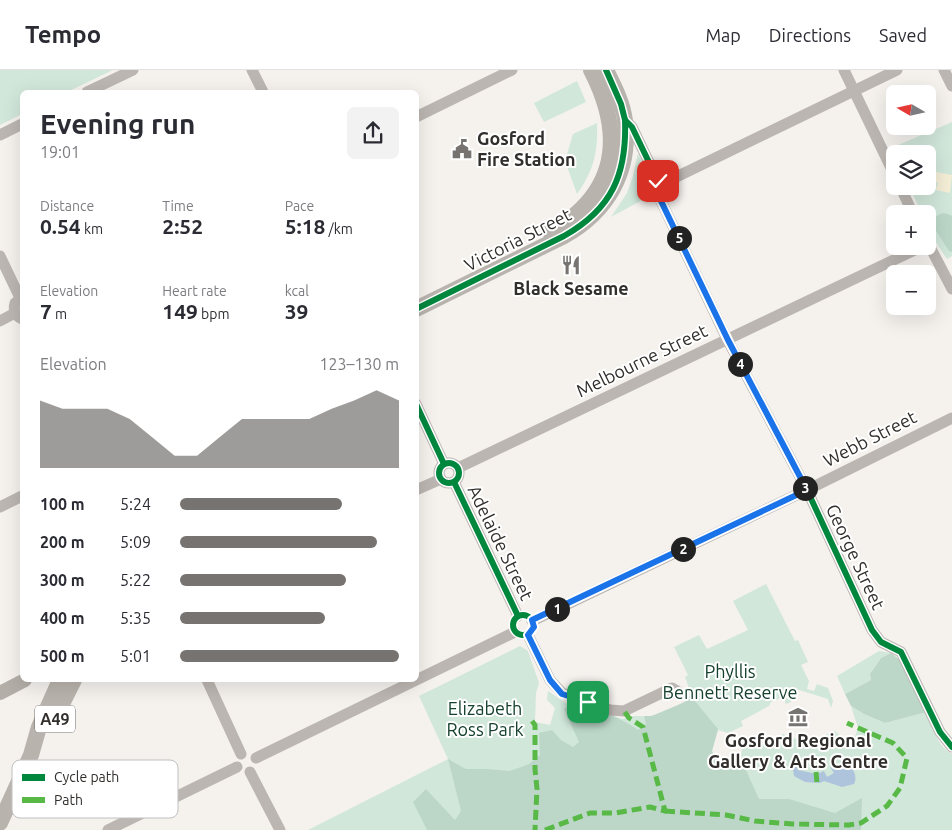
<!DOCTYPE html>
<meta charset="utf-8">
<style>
body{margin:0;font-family:Ubuntu,sans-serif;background:#f2f2f3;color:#2b2b33;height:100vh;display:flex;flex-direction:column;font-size:19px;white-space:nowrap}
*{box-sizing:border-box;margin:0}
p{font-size:16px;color:#7c7c81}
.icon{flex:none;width:28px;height:28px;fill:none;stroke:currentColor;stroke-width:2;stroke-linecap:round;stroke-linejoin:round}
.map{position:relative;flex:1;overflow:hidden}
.details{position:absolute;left:20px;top:20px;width:399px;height:592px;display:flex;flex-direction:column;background:#fff;border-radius:8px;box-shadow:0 5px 20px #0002}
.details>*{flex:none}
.needle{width:32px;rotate:279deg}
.fabs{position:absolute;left:886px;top:15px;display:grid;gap:10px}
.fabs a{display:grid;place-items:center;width:50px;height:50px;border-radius:8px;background:#fff;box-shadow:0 5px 20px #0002;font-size:25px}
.pin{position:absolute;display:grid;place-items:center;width:42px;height:42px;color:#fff;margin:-21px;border-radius:10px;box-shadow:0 2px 8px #0006}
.km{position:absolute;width:25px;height:25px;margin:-12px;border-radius:50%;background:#222;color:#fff;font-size:14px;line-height:25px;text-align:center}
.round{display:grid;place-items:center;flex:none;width:52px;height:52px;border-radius:8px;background:#f2f2f3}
.head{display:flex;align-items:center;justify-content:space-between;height:85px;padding:0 20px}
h1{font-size:28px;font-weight:700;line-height:38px}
.metrics{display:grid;grid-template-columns:repeat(3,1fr);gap:8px;height:85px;padding:5px 20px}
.metrics div{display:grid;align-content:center}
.metrics b{font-size:21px;font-weight:700}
.metrics small{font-size:14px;font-weight:400}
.metrics p{font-size:14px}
.chart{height:140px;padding:10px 20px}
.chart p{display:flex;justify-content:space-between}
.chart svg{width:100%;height:90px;margin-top:5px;fill:#767370;opacity:.7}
ul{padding:0 20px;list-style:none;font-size:16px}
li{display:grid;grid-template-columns:80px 60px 1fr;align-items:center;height:38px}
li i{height:12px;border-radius:6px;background:#767370}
header{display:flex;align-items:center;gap:30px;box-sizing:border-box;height:70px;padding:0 25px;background:#fff;border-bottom:1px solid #e1e1e2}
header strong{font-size:24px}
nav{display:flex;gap:28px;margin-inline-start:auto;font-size:18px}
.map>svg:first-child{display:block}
.green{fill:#d1e7da}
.forest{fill:#bcd7c8}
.sand{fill:#f4eed7}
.water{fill:#aec4dc}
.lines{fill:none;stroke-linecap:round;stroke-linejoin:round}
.minor{stroke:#bcb6b2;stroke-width:11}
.major{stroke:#b4aea8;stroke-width:14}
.highway{stroke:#b9b3ad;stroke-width:16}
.quiet{stroke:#58b947;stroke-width:5;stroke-dasharray:10 5;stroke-linecap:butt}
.cycleway-casing{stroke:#fff;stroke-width:9}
.cycleway{stroke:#00873e;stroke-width:6}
.route-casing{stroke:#fff;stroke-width:10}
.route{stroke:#1a73e8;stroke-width:6}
.labels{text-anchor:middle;stroke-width:4;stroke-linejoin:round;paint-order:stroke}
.shield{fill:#fff;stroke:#6f6d6b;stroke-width:1}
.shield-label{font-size:16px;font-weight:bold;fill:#312e2c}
.poi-label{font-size:18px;font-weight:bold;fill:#312e2c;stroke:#fff}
.street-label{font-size:18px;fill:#312e2c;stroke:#fff}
.park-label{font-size:18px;fill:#164130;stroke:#fff}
.key{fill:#fff;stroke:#c1c0c0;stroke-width:1}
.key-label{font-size:14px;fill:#312e2c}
</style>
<header>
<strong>Tempo</strong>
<nav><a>Map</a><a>Directions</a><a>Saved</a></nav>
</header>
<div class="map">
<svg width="952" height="760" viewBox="0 0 952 760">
<rect width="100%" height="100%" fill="#f5f2ee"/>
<g class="green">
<polygon points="0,0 113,0 67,22 22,22 22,44 0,55"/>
<polygon points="577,11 586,32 544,52 534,33"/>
<path d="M952 52V186L947 189C937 175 928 161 928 144H922L909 116H928V84H895V87L891 78Z"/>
<path d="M597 53C598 82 594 100 577 124L565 91 573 64Z"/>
<polygon points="638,83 652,114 648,127 611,147 627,123 633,106"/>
<path d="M766 514 795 571 798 570 808 592 801 595 809 611 807 619 814 621 817 614 828 618 833 631 831 638 828 629 796 619 791 632 786 634 784 629 780 628 771 632 769 636 741 651 743 656 728 663 718 660 712 681 719 695 740 687 744 673 750 670 754 678 783 664 807 673 835 661 843 668 853 672 858 658 851 636 864 644 885 653 927 642C932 658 937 675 952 684V760H308L448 689 419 626 520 576 528 581 539 613 536 623 535 652 550 655 555 638 547 630 548 621 569 635 586 637 623 649C635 644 638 647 650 646 656 645 663 641 669 639 688 631 694 628 685 607L688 605 674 577 699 565 707 579 748 560 733 531Z"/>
<polygon points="879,581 891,583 881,588 870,604 871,610 845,624 837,606"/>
</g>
<g class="forest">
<polygon points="942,143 948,144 952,146 952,182 949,181 933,156 931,149"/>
<polygon points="891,583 900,590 927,642 885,653 864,644 851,636 845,624 871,610 870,604 881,588"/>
<path d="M690 625 718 659 712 681 719 695 740 687 759 729H789L835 743 862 728 861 760H427L413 732 426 719 455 750 461 741 448 689 466 699H487L510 701 529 694 540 685 539 663 552 660 561 670 573 677 579 672 564 639 569 635C594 638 617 645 638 660L646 654 644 646H652L685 632Z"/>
</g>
<polygon class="sand" points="936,102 952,105 950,123 936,120 938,113 934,111"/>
<path class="water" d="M794 689 798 700 817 704 824 701 827 707 834 703 830 697H851C855 702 857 708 854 714L842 717 824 711 820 713 805 712 794 706 792 694Z"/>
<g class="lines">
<g class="minor">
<polyline points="252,0 263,22"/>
<polyline points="844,0 895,106"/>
<polyline points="944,0 952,16"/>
<polyline points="87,22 133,0"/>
<polyline points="416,47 512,0"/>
<polyline points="625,50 632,57 658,111 660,129 727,269 807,420 872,560 881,572 901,582 940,662 952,677"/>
<polyline points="0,65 22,54"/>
<polyline points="900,116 913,144"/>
<polyline points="660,118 668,111 897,0"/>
<polyline points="928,173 952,219"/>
<polyline points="0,186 20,228"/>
<path d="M22 228 15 233C13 240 15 246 22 249"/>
<polyline points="0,251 15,243"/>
<polyline points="416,334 444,394"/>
<circle cx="449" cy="403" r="10"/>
<polyline points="458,398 923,176"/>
<polyline points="454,412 518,546"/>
<polyline points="416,420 441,409"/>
<polyline points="0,437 22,426"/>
<polyline points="532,551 807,420 952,348"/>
<polyline points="528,565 550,610 562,623 610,640 624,641 672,618 680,623"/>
<polyline points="207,610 241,684"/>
<polyline points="256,688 515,562"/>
<polyline points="250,702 280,760"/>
<polyline points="108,760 237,697"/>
</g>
<polyline class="major" points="0,623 25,610"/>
<g class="highway">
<path d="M550 162C617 124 625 66 591 0"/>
<path d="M416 239 564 166C607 142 631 102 625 51 623 33 614 16 606 0"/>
<polyline points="53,652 74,610"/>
<polyline points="0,753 31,685 39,657 60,610"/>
</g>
<g class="quiet">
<polyline points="532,651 535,655 535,699 537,719 535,760"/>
<polyline points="816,702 817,713"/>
<polyline points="665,741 726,745 755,751 792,754 849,755 861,753 887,736 900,718 907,688 893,673 847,653"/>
<polyline points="545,760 590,743 615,743 650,737 665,741 643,657 629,648 624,641"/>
</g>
<defs>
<g id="cycleway">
<polyline points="606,0 621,34 625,50 632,57 658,111 660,129 727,269 807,420 872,560 881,572 901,582 940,662 952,677"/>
<path d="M416 239 564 166C612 139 627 104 625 50"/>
<polyline points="416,334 444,394"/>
<circle cx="449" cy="403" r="10"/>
<polyline points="454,412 518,546"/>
<circle cx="523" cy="555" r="10"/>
</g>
</defs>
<use href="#cycleway" class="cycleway-casing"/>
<use href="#cycleway" class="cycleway"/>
</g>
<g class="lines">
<defs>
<polyline id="route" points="588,632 562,624 550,610 528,565 534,557 532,550 807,420 728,270 660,129 658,111"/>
</defs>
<use href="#route" class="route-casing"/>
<use href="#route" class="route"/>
</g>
<defs>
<symbol id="civic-bare" viewBox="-9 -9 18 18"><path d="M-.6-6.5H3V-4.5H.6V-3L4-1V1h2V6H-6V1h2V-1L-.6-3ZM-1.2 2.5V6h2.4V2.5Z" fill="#767370" stroke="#fff" stroke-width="2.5" paint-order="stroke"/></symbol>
<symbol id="restaurant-bare" viewBox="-9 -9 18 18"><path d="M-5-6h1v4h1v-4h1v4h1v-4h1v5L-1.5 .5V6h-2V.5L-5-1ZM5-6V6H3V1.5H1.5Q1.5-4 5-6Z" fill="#767370" stroke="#fff" stroke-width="2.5" paint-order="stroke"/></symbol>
<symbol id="museum-bare" viewBox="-9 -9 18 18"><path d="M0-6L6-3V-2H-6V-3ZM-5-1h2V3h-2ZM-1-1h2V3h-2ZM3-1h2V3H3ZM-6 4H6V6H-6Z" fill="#767370" stroke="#fff" stroke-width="2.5" paint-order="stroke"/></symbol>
</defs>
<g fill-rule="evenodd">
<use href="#civic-bare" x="448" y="65" width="28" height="28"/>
<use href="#restaurant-bare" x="557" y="181" width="28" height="28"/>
<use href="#museum-bare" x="784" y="633" width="28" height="28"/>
</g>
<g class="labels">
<rect class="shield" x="35" y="635.5" width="40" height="27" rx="4"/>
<g class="shield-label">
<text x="55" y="655">A49</text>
</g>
<g class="poi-label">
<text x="477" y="75" text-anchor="start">Gosford<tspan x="477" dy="21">Fire Station</tspan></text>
<text x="571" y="225">Black Sesame</text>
<text x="798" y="677">Gosford Regional<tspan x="798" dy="21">Gallery &amp; Arts Centre</tspan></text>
</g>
<g class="street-label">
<text transform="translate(518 170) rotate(-27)" y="6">Victoria Street</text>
<text transform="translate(642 291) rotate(-26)" y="6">Melbourne Street</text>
<text transform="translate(870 369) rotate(-27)" y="6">Webb Street</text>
<text transform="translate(500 473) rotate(64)" y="6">Adelaide Street</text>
<text transform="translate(855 487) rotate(65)" y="6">George Street</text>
</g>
<g class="park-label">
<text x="730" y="608">Phyllis<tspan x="730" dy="21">Bennett Reserve</tspan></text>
<text x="485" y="645">Elizabeth<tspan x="485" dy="21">Ross Park</tspan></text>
</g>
</g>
<rect x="12" y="690" width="166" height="58" rx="8" class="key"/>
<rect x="22" y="704" width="23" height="7" fill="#00873e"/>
<rect x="22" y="727" width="23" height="6" fill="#58b947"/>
<g class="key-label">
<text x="54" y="712">Cycle path</text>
<text x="54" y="735">Path</text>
</g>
</svg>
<div class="fabs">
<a><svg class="needle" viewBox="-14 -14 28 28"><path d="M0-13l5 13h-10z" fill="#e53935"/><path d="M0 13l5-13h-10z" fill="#7c7c81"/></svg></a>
<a><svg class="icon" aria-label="layers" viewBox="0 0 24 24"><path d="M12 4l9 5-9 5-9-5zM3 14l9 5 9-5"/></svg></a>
<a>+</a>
<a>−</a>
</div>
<div class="pin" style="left:588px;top:632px;background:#1e9e55"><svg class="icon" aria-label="arrive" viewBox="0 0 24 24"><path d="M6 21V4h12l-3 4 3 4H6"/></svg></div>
<div class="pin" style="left:658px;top:111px;background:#d93025"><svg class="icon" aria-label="check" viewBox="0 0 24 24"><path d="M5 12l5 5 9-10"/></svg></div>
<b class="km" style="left:557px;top:539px">1</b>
<b class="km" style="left:683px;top:479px">2</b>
<b class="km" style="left:805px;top:418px">3</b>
<b class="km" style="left:740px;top:294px">4</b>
<b class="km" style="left:679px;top:168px">5</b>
<section class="details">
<div class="head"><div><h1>Evening run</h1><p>19:01</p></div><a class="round"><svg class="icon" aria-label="share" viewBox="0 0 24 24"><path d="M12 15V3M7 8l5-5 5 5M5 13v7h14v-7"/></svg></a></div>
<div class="metrics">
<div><p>Distance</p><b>0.54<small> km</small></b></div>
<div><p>Time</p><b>2:52</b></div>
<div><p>Pace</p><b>5:18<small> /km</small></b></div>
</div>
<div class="metrics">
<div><p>Elevation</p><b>7<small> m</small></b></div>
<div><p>Heart rate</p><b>149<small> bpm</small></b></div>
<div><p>kcal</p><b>39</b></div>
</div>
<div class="chart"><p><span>Elevation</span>123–130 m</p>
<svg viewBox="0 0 160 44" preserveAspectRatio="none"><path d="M0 44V11L10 15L20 15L30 15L40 20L50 29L60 38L70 38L80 29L90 20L100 20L110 20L120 20L130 15L140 11L150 6L160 11V44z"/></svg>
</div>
<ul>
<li><b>100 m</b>5:24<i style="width:74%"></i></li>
<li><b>200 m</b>5:09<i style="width:90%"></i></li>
<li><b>300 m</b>5:22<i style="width:76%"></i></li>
<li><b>400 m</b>5:35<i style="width:66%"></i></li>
<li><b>500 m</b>5:01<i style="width:100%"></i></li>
</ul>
</section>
</div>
